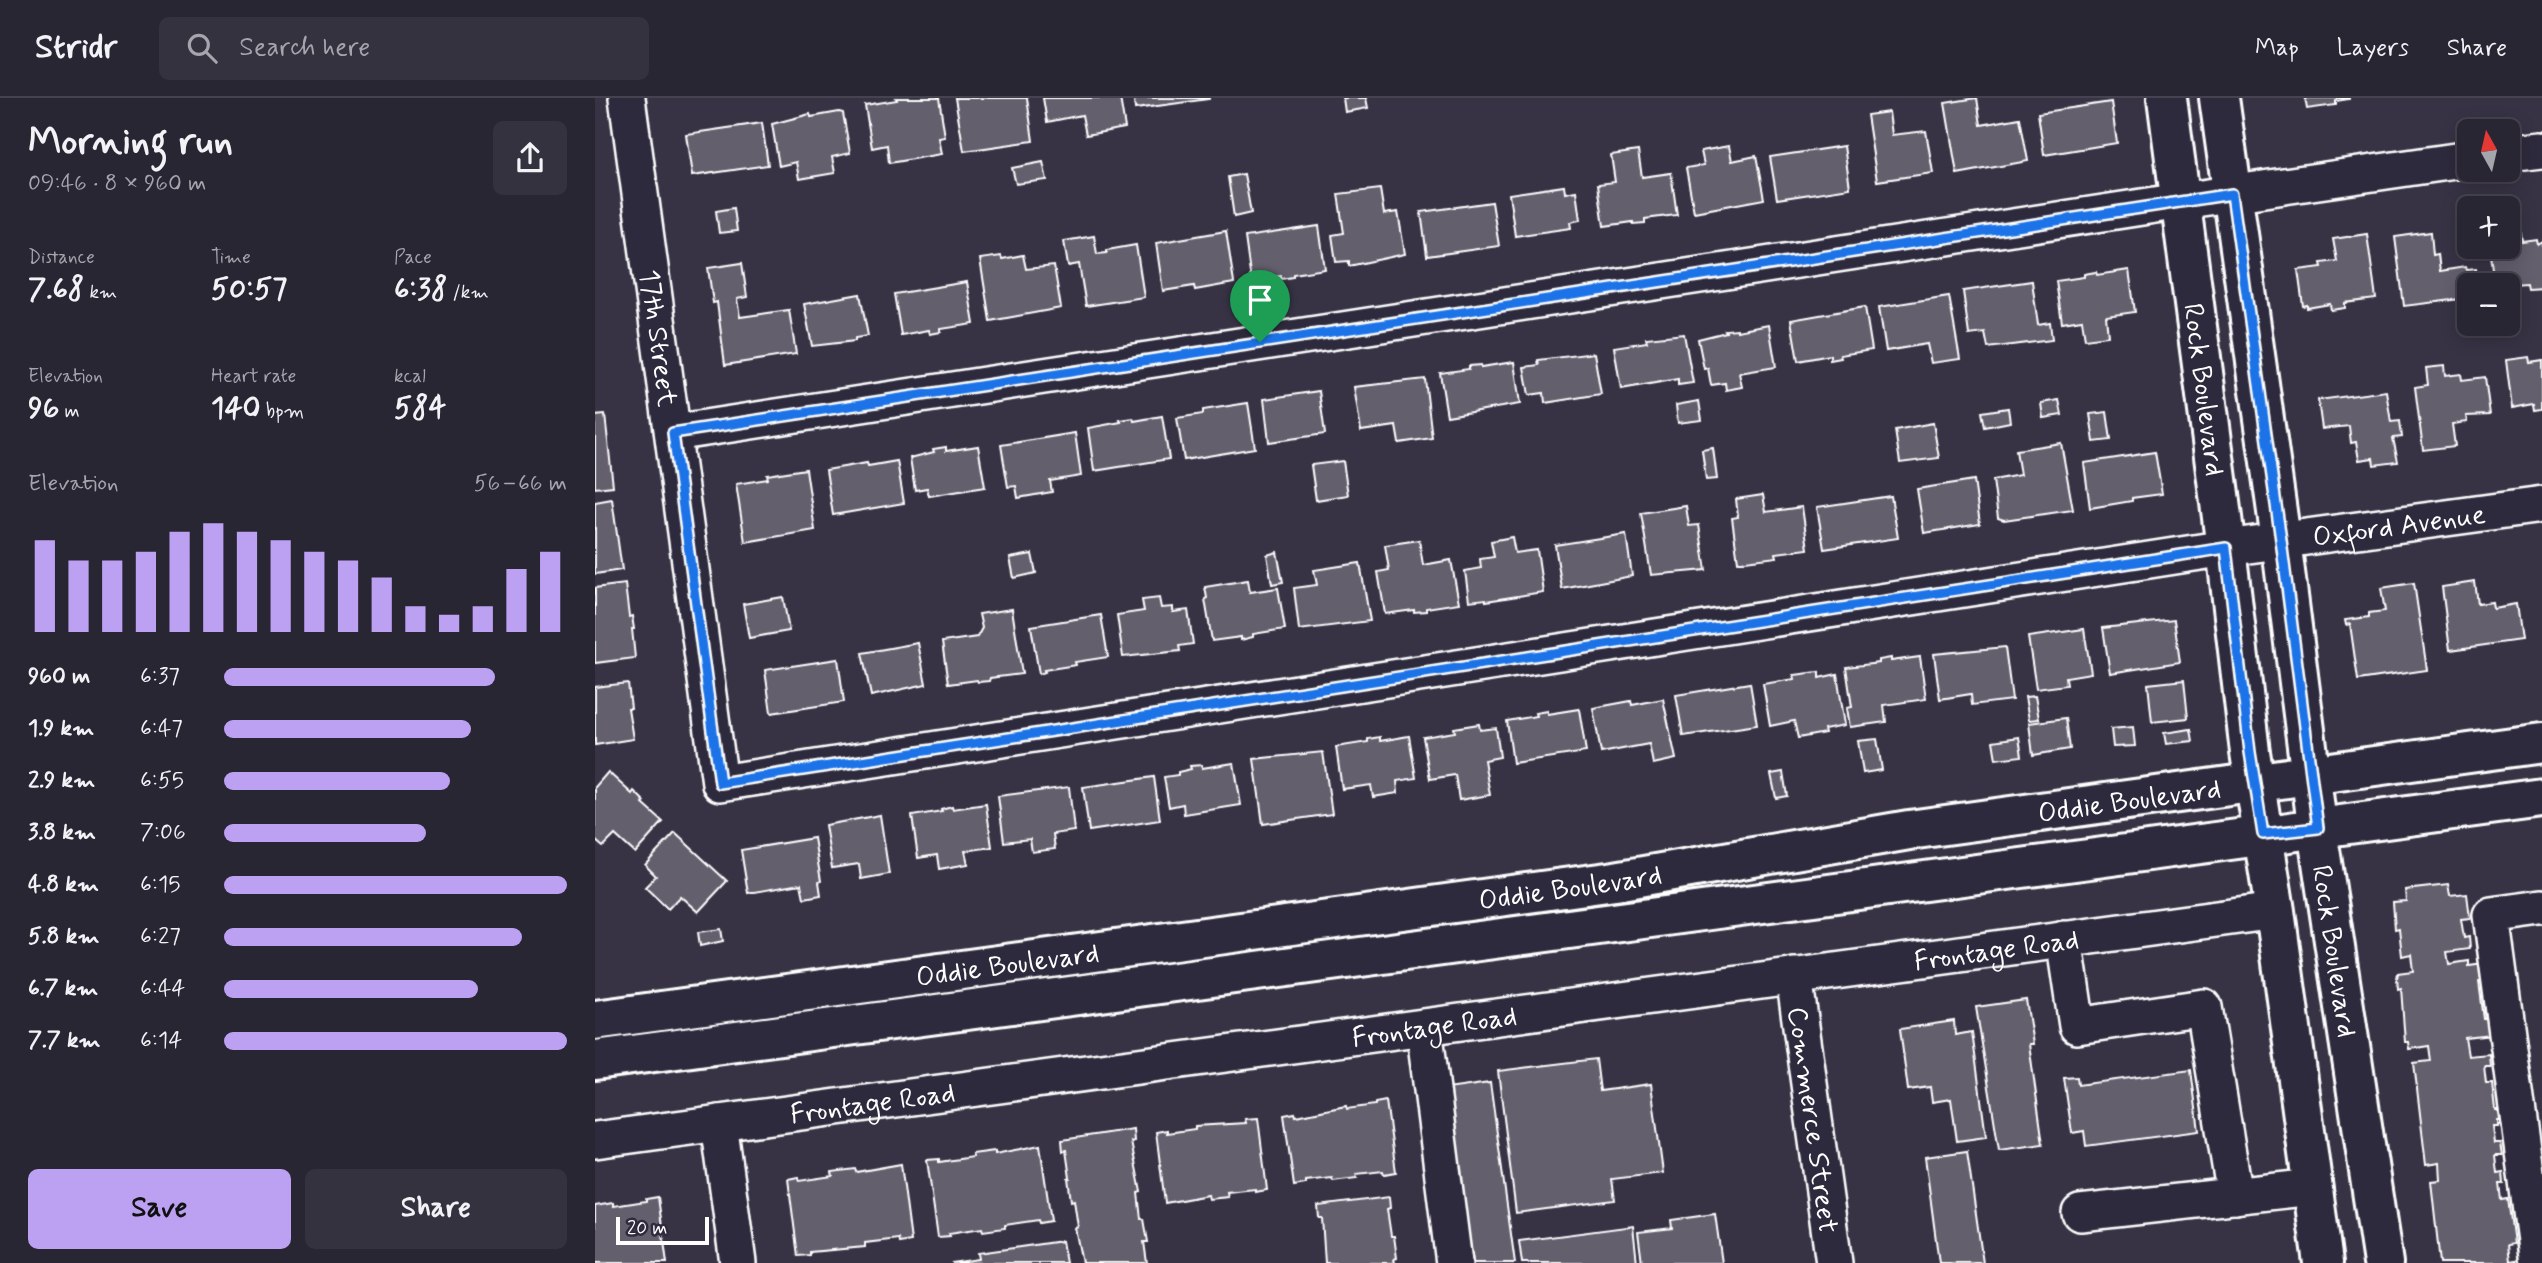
<!DOCTYPE html>
<meta charset="utf-8">
<style>
body{margin:0;font-family:Mynerve,sans-serif;background:#353240;color:#f1f3f6;height:100vh;display:flex;flex-direction:column;font-size:26px;white-space:nowrap}
*{box-sizing:border-box;margin:0}
p{font-size:23px;color:#a5a5ac}
.icon{flex:none;width:38px;height:38px;fill:none;stroke:currentColor;stroke-width:2;stroke-linecap:round;stroke-linejoin:round}
.map{position:relative;flex:1;overflow:hidden}
.drawer{display:flex;flex-direction:column;background:#292634;width:595px}
.drawer>*{flex:none}
.needle{width:46px;rotate:352deg}
.buttons{position:absolute;left:1862px;top:21px;display:grid;gap:14px}
.buttons a{display:grid;place-items:center;width:63px;height:63px;border-radius:10px;background:#292634;box-shadow:0 4px 18px #0003,0 0 0 2px #45434f;font-size:35px}
.scale{position:absolute;left:21px;bottom:18px;width:93px;box-sizing:border-box;padding-left:7px;border:4px solid #fff;border-top:0;font-size:19px;line-height:24px;white-space:nowrap;color:#fff;-webkit-text-stroke:5px #2f2a3d;paint-order:stroke}
.pin{position:absolute;display:grid;place-items:center;width:60px;height:60px;color:#fff;margin:-72px -30px;border-radius:50% 50% 50% 0;rotate:-45deg;box-shadow:0 0 7px #0007}
.pin .icon{rotate:45deg}
.round{display:grid;place-items:center;flex:none;width:74px;height:74px;border-radius:10px;background:#353240}
.headline{display:flex;align-items:center;justify-content:space-between;height:119px;padding:0 28px}
h1{font-size:38px;font-weight:700;line-height:52px}
.stats{display:grid;grid-template-columns:repeat(3,1fr);gap:10px;height:119px;padding:7px 28px}
.stats div{display:grid;align-content:center}
.stats b{font-size:30px;font-weight:700}
.stats small{font-size:19px;font-weight:400}
.stats p{font-size:19px}
.chart{height:196px;padding:14px 28px}
.chart p{display:flex;justify-content:space-between}
.chart svg{width:100%;height:126px;margin-top:7px;stroke:#bca0f2;stroke-width:6}
.button{display:flex;gap:14px;margin-top:auto;padding:14px 28px}
.button a{flex:1;height:80px;border-radius:10px;background:#bca0f2;color:#111;font-size:28px;font-weight:700;line-height:80px;text-align:center}
.button a+a{background:#353240;color:#f1f3f6}
ul{padding:0 28px;list-style:none;font-size:23px}
li{display:grid;grid-template-columns:112px 84px 1fr;align-items:center;height:52px}
li i{height:18px;border-radius:9px;background:#bca0f2}
header{display:flex;align-items:center;gap:42px;box-sizing:border-box;height:98px;padding:0 35px;background:#292634;border-bottom:2px solid #45434f}
header strong{font-size:33px}
nav{display:flex;gap:38px;margin-inline-start:auto;font-size:24px}
.search{width:490px;height:63px;background:#353240;display:flex;align-items:center;gap:18px;box-sizing:border-box;padding:0 24px;border-radius:10px;color:#a5a5ac;font-size:26px}
main{display:flex;flex:1;min-height:0}
.map>svg:first-child{display:block}
.building{fill:#635f6d;stroke:#fff;stroke-width:2}
.lines{fill:none;stroke-linecap:round;stroke-linejoin:round}
.minor-casing{stroke:#fff;stroke-width:40}
.major-casing{stroke:#fff;stroke-width:44}
.minor{stroke:#2f2a3d;stroke-width:35}
.major{stroke:#2f2a3d;stroke-width:38}
.route-casing{stroke:#fff;stroke-width:14}
.route{stroke:#1a73e8;stroke-width:9}
.labels{text-anchor:middle;stroke-width:7;stroke-linejoin:round;paint-order:stroke}
.street-label{font-size:28px;fill:#fff;stroke:#2f2a3d}
</style>
<header>
<strong>Stridr</strong>
<div class="search"><svg class="icon" aria-label="search" viewBox="0 0 24 24"><circle cx="10" cy="10" r="6"/><path d="M15 15l6 6"/></svg>Search here</div>
<nav><a>Map</a><a>Layers</a><a>Share</a></nav>
</header>
<main>
<section class="drawer">
<div class="headline"><div><h1>Morning run</h1><p>09:46 · 8 × 960 m</p></div><a class="round"><svg class="icon" aria-label="share" viewBox="0 0 24 24"><path d="M12 15V3M7 8l5-5 5 5M5 13v7h14v-7"/></svg></a></div>
<div class="stats">
<div><p>Distance</p><b>7.68<small> km</small></b></div>
<div><p>Time</p><b>50:57</b></div>
<div><p>Pace</p><b>6:38<small> /km</small></b></div>
</div>
<div class="stats">
<div><p>Elevation</p><b>96<small> m</small></b></div>
<div><p>Heart rate</p><b>140<small> bpm</small></b></div>
<div><p>kcal</p><b>584</b></div>
</div>
<div class="chart"><p><span>Elevation</span>56–66 m</p>
<svg viewBox="0 0 160 44" preserveAspectRatio="none"><path d="M5 44V12M15 44V19M25 44V19M35 44V16M45 44V9M55 44V6M65 44V9M75 44V12M85 44V16M95 44V19M105 44V25M115 44V35M125 44V38M135 44V35M145 44V22M155 44V16"/></svg>
</div>
<ul>
<li><b>960 m</b>6:37<i style="width:79%"></i></li>
<li><b>1.9 km</b>6:47<i style="width:72%"></i></li>
<li><b>2.9 km</b>6:55<i style="width:66%"></i></li>
<li><b>3.8 km</b>7:06<i style="width:59%"></i></li>
<li><b>4.8 km</b>6:15<i style="width:100%"></i></li>
<li><b>5.8 km</b>6:27<i style="width:87%"></i></li>
<li><b>6.7 km</b>6:44<i style="width:74%"></i></li>
<li><b>7.7 km</b>6:14<i style="width:100%"></i></li>
</ul>
<div class="button"><a>Save</a><a>Share</a></div>
</section>
<div class="map">
<svg width="1947" height="1165" viewBox="0 0 1947 1165">
<rect width="100%" height="100%" fill="#373345"/>
<filter id="ink" filterUnits="userSpaceOnUse"><feTurbulence type="fractalNoise" baseFrequency=".0143" numOctaves="2"/><feDisplacementMap in="SourceGraphic" scale="14" xChannelSelector="R" yChannelSelector="G"/><feConvolveMatrix kernelMatrix="1 2 1 2 8 2 1 2 1" color-interpolation-filters="sRGB"/></filter>
<g filter="url(#ink)">
<g class="building">
<polygon points="301,0 344,0 350,39 344,40 347,56 294,65 292,47 277,50 270,7 302,2"/>
<polygon points="360,0 432,0 438,43 369,53"/>
<polygon points="448,0 525,0 530,30 491,37 487,17 452,24"/>
<polygon points="539,0 614,0 614,1 540,11"/>
<polygon points="748,0 771,0 773,10 750,14"/>
<polygon points="1382,0 1386,27 1425,20 1433,63 1362,76 1350,5"/>
<polygon points="1710,0 1754,0 1754,1 1741,3 1741,7 1712,11"/>
<polygon points="1516,4 1522,45 1449,57 1443,15"/>
<polygon points="244,14 248,15 255,55 237,59 240,75 204,81 201,64 184,68 177,26 215,16 216,19"/>
<polygon points="1294,14 1297,37 1331,33 1338,75 1282,83 1272,17"/>
<polygon points="167,25 173,67 97,78 91,36"/>
<polygon points="1134,48 1137,63 1161,58 1169,101 1099,114 1091,70 1109,67 1106,53"/>
<polygon points="1249,48 1255,90 1182,101 1175,59"/>
<polygon points="1043,53 1047,79 1076,75 1082,117 1050,121 1050,125 1038,126 1038,124 1009,128 1003,86 1020,84 1016,57"/>
<polygon points="448,64 452,82 421,86 417,70"/>
<polygon points="649,76 656,115 639,119 633,79"/>
<polygon points="969,88 970,95 981,93 985,122 975,124 976,130 920,138 914,96"/>
<polygon points="785,91 789,116 803,114 810,156 754,168 754,163 741,164 737,137 749,135 743,96"/>
<polygon points="897,104 904,148 832,158 826,114"/>
<polygon points="139,110 142,133 124,135 121,113"/>
<polygon points="1924,121 1927,143 1941,141 1942,146 1947,143 1947,189 1933,190 1932,185 1900,187 1895,149 1913,149 1913,122"/>
<polygon points="724,128 730,171 698,176 698,179 686,181 686,178 656,183 650,139"/>
<polygon points="631,133 639,185 600,192 599,188 568,193 561,145"/>
<polygon points="1836,134 1838,157 1843,156 1845,173 1870,169 1871,172 1881,171 1883,187 1874,187 1874,200 1809,208 1800,139"/>
<polygon points="1772,136 1781,201 1750,205 1750,210 1736,212 1735,206 1712,210 1712,207 1708,208 1703,172 1727,169 1726,165 1742,163 1738,141"/>
<polygon points="499,138 502,156 512,155 512,152 541,147 549,199 491,208 484,166 473,168 469,143"/>
<polygon points="428,157 431,171 459,168 466,210 395,223 385,161 406,158 407,161"/>
<polygon points="147,165 152,199 142,201 145,219 194,212 201,256 130,267 122,204 118,205 113,170"/>
<polygon points="1534,172 1540,214 1511,218 1513,238 1490,241 1487,222 1467,225 1461,183 1489,179 1489,176 1501,174 1502,177"/>
<polygon points="1437,183 1443,227 1455,225 1457,242 1393,250 1390,235 1374,237 1368,193"/>
<polygon points="372,184 379,226 346,231 346,234 335,236 334,232 306,237 299,196"/>
<polygon points="265,196 273,238 260,240 260,243 217,248 209,206"/>
<polygon points="1354,198 1365,261 1336,265 1332,246 1291,253 1284,209"/>
<polygon points="1270,209 1277,252 1245,257 1246,260 1235,262 1235,257 1203,263 1196,222"/>
<polygon points="1174,227 1181,269 1144,275 1147,289 1131,292 1130,285 1116,287 1113,270 1109,271 1103,241 1131,234 1130,232 1142,231 1142,233"/>
<polygon points="1089,236 1098,285 1083,287 1083,281 1026,291 1019,249 1052,244 1051,240"/>
<polygon points="999,255 1006,296 950,305 949,295 934,297 929,269 944,267 943,262"/>
<polygon points="1933,259 1934,264 1947,262 1947,311 1940,312 1939,306 1917,310 1911,262"/>
<polygon points="919,264 925,306 852,318 845,275 874,271 874,268 886,267 886,269"/>
<polygon points="1849,268 1850,278 1866,276 1867,282 1890,279 1895,317 1871,318 1872,324 1857,326 1860,348 1828,352 1820,289 1833,287 1831,270"/>
<polygon points="830,281 837,340 804,345 801,328 766,333 759,289"/>
<polygon points="724,293 730,336 674,344 669,301"/>
<polygon points="1791,293 1796,324 1805,323 1807,339 1798,340 1803,364 1779,367 1778,360 1764,362 1761,344 1756,345 1754,328 1727,331 1723,302"/>
<polygon points="1464,302 1467,317 1448,320 1446,305"/>
<polygon points="1104,303 1107,322 1083,325 1081,307"/>
<polygon points="653,305 660,350 589,362 582,320 608,316 608,312"/>
<polygon points="1413,310 1415,324 1390,329 1387,314"/>
<polygon points="1512,314 1516,342 1499,344 1495,316"/>
<polygon points="10,317 18,388 0,390 0,318"/>
<polygon points="567,318 574,361 499,373 493,330 526,324 525,322 538,320 539,323"/>
<polygon points="1338,325 1344,360 1305,365 1300,332"/>
<polygon points="480,335 486,378 455,383 457,394 423,400 421,388 413,389 406,347"/>
<polygon points="1466,345 1478,412 1409,422 1403,420 1398,382 1425,377 1421,352"/>
<polygon points="383,348 390,389 334,398 332,390 320,392 315,360 339,354 338,351 351,349 351,353"/>
<polygon points="1118,350 1122,381 1111,382 1107,352"/>
<polygon points="1560,354 1567,396 1537,400 1537,403 1495,410 1489,365"/>
<polygon points="302,363 309,405 238,417 231,372 272,365 273,368"/>
<polygon points="748,363 753,397 721,402 716,367"/>
<polygon points="211,371 220,432 150,444 141,386 173,381 172,377"/>
<polygon points="1379,382 1385,426 1329,435 1322,391"/>
<polygon points="1168,397 1171,414 1207,409 1213,451 1181,455 1182,459 1143,464 1137,420 1143,419 1141,401"/>
<polygon points="1296,398 1303,440 1229,451 1222,409"/>
<polygon points="17,401 27,472 0,476 0,404"/>
<polygon points="1091,408 1094,428 1104,427 1111,472 1056,477 1046,415"/>
<polygon points="1031,436 1037,478 967,491 960,447"/>
<polygon points="917,439 920,455 942,452 948,494 891,503 891,501 874,503 870,473 886,470 885,461 899,459 896,443"/>
<polygon points="824,442 828,467 856,462 864,505 831,510 831,513 819,514 819,512 790,516 783,474 794,472 790,447"/>
<polygon points="682,454 688,484 677,486 672,457"/>
<polygon points="437,456 441,475 419,480 415,460"/>
<polygon points="765,465 775,523 704,532 699,490 722,487 719,472"/>
<polygon points="653,482 655,494 683,490 690,531 658,536 658,539 646,542 646,539 617,543 610,501 612,500 610,489"/>
<polygon points="1880,484 1883,506 1897,504 1898,510 1921,506 1926,542 1855,552 1847,489"/>
<polygon points="1819,485 1832,572 1763,582 1755,526 1751,527 1750,522 1774,519 1774,515 1790,513 1786,490"/>
<polygon points="30,486 34,519 37,518 39,531 37,531 40,560 0,565 0,490"/>
<polygon points="188,499 194,533 154,540 148,506"/>
<polygon points="564,500 566,510 578,509 578,514 593,512 598,546 584,548 585,553 528,559 522,517 549,513 547,502"/>
<polygon points="417,511 427,576 395,580 394,583 383,584 382,582 353,586 347,544 382,539 387,530 384,516"/>
<polygon points="506,517 513,559 480,564 481,567 449,572 450,574 444,576 436,528"/>
<polygon points="1579,522 1585,564 1515,575 1508,530"/>
<polygon points="1489,531 1496,575 1471,579 1472,587 1441,591 1433,539"/>
<polygon points="323,545 331,586 276,598 267,555"/>
<polygon points="1410,549 1417,602 1377,607 1376,596 1345,601 1339,556"/>
<polygon points="1325,559 1331,601 1289,607 1291,624 1255,629 1252,610 1257,609 1251,569 1284,565 1284,562 1296,560 1296,563"/>
<polygon points="243,561 249,604 176,615 170,572"/>
<polygon points="1224,574 1224,580 1242,576 1250,627 1229,631 1230,635 1203,640 1199,623 1175,628 1168,586 1200,581 1199,577"/>
<polygon points="1589,582 1593,620 1557,624 1553,586"/>
<polygon points="33,585 36,610 33,610 38,641 0,647 0,589"/>
<polygon points="1155,585 1162,627 1088,638 1081,597"/>
<polygon points="1440,598 1444,621 1434,622 1430,599"/>
<polygon points="1068,601 1081,661 1058,666 1054,646 1006,655 998,610 1036,603 1037,607"/>
<polygon points="984,611 991,654 918,665 912,623 941,618 940,615 952,613 952,616"/>
<polygon points="1471,620 1475,651 1438,657 1434,625"/>
<polygon points="884,626 885,632 901,630 905,659 889,662 895,697 864,702 860,677 835,681 828,639 860,634 859,630"/>
<polygon points="1538,629 1540,648 1518,649 1516,631"/>
<polygon points="1596,631 1598,643 1571,646 1569,635"/>
<polygon points="814,638 821,680 802,683 803,695 778,699 776,687 747,691 741,649 773,644 773,641 785,639 785,643"/>
<polygon points="1424,639 1427,658 1401,661 1398,643"/>
<polygon points="1282,641 1287,672 1268,675 1263,643"/>
<polygon points="728,654 737,716 668,726 659,661"/>
<polygon points="639,665 646,707 589,716 588,706 574,709 569,679 583,677 583,674 596,671 595,668 607,667 607,670"/>
<polygon points="13,674 37,696 39,693 50,704 48,706 68,724 40,755 20,737 8,749 0,742 0,689"/>
<polygon points="1188,674 1192,698 1181,700 1176,676"/>
<polygon points="559,679 565,722 494,733 488,689"/>
<polygon points="474,689 479,733 458,736 460,751 437,754 435,741 409,744 403,698"/>
<polygon points="391,706 397,749 370,753 373,766 344,771 342,757 323,760 317,718 347,713 346,711 357,708 358,711"/>
<polygon points="285,717 294,776 266,781 264,766 237,770 230,727"/>
<polygon points="80,735 132,783 103,814 85,798 73,811 50,789 61,778 50,767"/>
<polygon points="219,740 226,783 224,784 226,797 209,800 206,786 153,795 146,752"/>
<polygon points="1853,787 1855,798 1872,796 1875,820 1866,821 1869,840 1874,839 1875,851 1852,854 1854,866 1874,863 1874,868 1889,866 1891,883 1884,884 1889,921 1896,920 1898,937 1870,940 1873,958 1894,956 1895,968 1889,968 1891,985 1897,985 1900,1012 1903,1012 1904,1022 1902,1022 1902,1028 1897,1028 1899,1045 1905,1045 1907,1057 1900,1057 1902,1075 1908,1074 1909,1086 1905,1086 1907,1102 1913,1101 1919,1145 1913,1146 1915,1163 1921,1162 1921,1165 1845,1165 1836,1083 1845,1082 1844,1065 1831,1067 1819,965 1836,963 1834,948 1814,951 1813,944 1810,944 1806,890 1803,891 1802,880 1803,875 1818,873 1816,856 1807,858 1804,830 1800,831 1798,804 1811,803 1810,792"/>
<polygon points="126,831 128,843 105,848 103,834"/>
<polygon points="1431,902 1438,946 1434,946 1448,1046 1404,1052 1381,909"/>
<polygon points="1359,923 1360,937 1377,934 1391,1039 1362,1043 1356,1001 1337,1004 1335,989 1313,992 1305,931"/>
<polygon points="1001,961 1005,993 1056,986 1068,1075 1017,1081 1020,1102 921,1115 903,973"/>
<polygon points="1596,972 1604,1033 1491,1048 1489,1033 1477,1035 1469,980 1482,979 1483,987"/>
<polygon points="895,985 920,1165 878,1165 852,991"/>
<polygon points="791,1003 801,1074 789,1076 788,1073 761,1076 762,1080 738,1083 737,1080 711,1083 711,1086 699,1088 689,1017 700,1015 701,1018 751,1008 752,1011 780,1007 780,1005"/>
<polygon points="663,1020 672,1092 660,1094 660,1091 632,1094 633,1099 614,1101 613,1097 570,1105 561,1034 572,1032 572,1035 600,1031 600,1028 651,1025 650,1021"/>
<polygon points="538,1031 539,1043 536,1044 546,1094 543,1095 546,1121 549,1121 553,1144 549,1144 552,1165 487,1165 480,1130 483,1129 479,1102 476,1103 473,1080 475,1080 471,1052 468,1053 467,1042"/>
<polygon points="445,1047 456,1123 444,1125 443,1122 410,1127 410,1130 388,1133 387,1130 354,1135 355,1138 343,1139 332,1062 344,1061 344,1064 378,1059 377,1056 400,1053 400,1056"/>
<polygon points="1372,1053 1388,1165 1344,1165 1330,1059"/>
<polygon points="306,1066 316,1143 304,1145 303,1141 270,1145 270,1149 215,1154 215,1157 203,1158 193,1081 203,1079 204,1083 238,1078 237,1074 260,1071 261,1074"/>
<polygon points="63,1099 72,1165 0,1165 0,1108 18,1105 18,1108 51,1103 51,1101"/>
<polygon points="794,1099 795,1110 792,1111 796,1138 799,1138 802,1160 799,1161 800,1165 730,1165 727,1120 724,1120 723,1108"/>
<polygon points="1120,1116 1127,1165 1047,1165 1043,1134 1077,1130 1076,1122"/>
<polygon points="1038,1128 1042,1165 927,1165 924,1143"/>
<polygon points="467,1143 471,1165 356,1165 384,1161 383,1155"/>
</g>
<g class="lines">
<defs>
<g id="minor">
<path id="s1" d="M32 0 125 685 1631 450 1947 407"/>
<polyline points="1913,55 1947,51"/>
<polyline points="78,335 1586,103 1874,61"/>
<polyline points="1469,841 1482,928 1609,909 1640,1098"/>
<path id="s2" d="M1199 878 1239 1165"/>
<polyline points="829,929 859,1165"/>
<polyline points="124,1025 143,1165"/>
<path id="s3" d="M0 1042 1680 813"/>
<polyline points="1485,1115 1718,1089"/>
<polyline points="1943,1165 1896,817 1947,810"/>
</g>
<g id="major">
<path id="s4" d="M1572 0 1631 450 1655 654 1680 813 1728 1165"/>
<path id="s5" d="M1624 0 1686 442 1725 751 1788 1165"/>
<path id="s6" d="M0 922 1020 783 1314 732 1947 645"/>
<polyline points="0,962 1947,700"/>
</g>
</defs>
<use href="#minor" class="minor-casing"/>
<use href="#major" class="major-casing"/>
<use href="#minor" class="minor"/>
<use href="#major" class="major"/>
</g>
</g>
<g class="lines" filter="url(#ink)">
<defs>
<polygon id="route" points="1637,96 1686,442 1723,730 1668,736 1655,654 1631,450 125,685 78,335"/>
</defs>
<use href="#route" class="route-casing"/>
<use href="#route" class="route"/>
</g>
<g class="labels">
<g class="street-label">
<text dy="10" stroke="none"><textPath href="#s1" startOffset="242">17th Street</textPath></text>
<text dy="10" stroke="none"><textPath href="#s4" startOffset="294">Rock Boulevard</textPath></text>
<text dy="10" stroke="none"><textPath href="#s1" startOffset="2390">Oxford Avenue</textPath></text>
<text dy="10" stroke="none"><textPath href="#s6" startOffset="1550">Oddie Boulevard</textPath></text>
<text dy="10" stroke="none"><textPath href="#s6" startOffset="984">Oddie Boulevard</textPath></text>
<text dy="10" stroke="none"><textPath href="#s3" startOffset="1414">Frontage Road</textPath></text>
<text dy="10" stroke="none"><textPath href="#s5" startOffset="861">Rock Boulevard</textPath></text>
<text dy="10" stroke="none"><textPath href="#s6" startOffset="416">Oddie Boulevard</textPath></text>
<text dy="10" stroke="none"><textPath href="#s3" startOffset="847">Frontage Road</textPath></text>
<text dy="10" stroke="none"><textPath href="#s3" startOffset="280">Frontage Road</textPath></text>
<text dy="10" stroke="none"><textPath href="#s2" startOffset="145">Commerce Street</textPath></text>
</g>
</g>
</svg>
<div class="buttons">
<a><svg class="needle" viewBox="-14 -14 28 28"><path d="M0-13l5 13h-10z" fill="#e53935"/><path d="M0 13l5-13h-10z" fill="#a5a5ac"/></svg></a>
<a>+</a>
<a>−</a>
</div>
<div class="scale">20 m</div>
<div class="pin" style="left:665px;top:244px;background:#1e9e55"><svg class="icon" aria-label="arrive" viewBox="0 0 24 24"><path d="M6 21V4h12l-3 4 3 4H6"/></svg></div>
</div>
</main>
